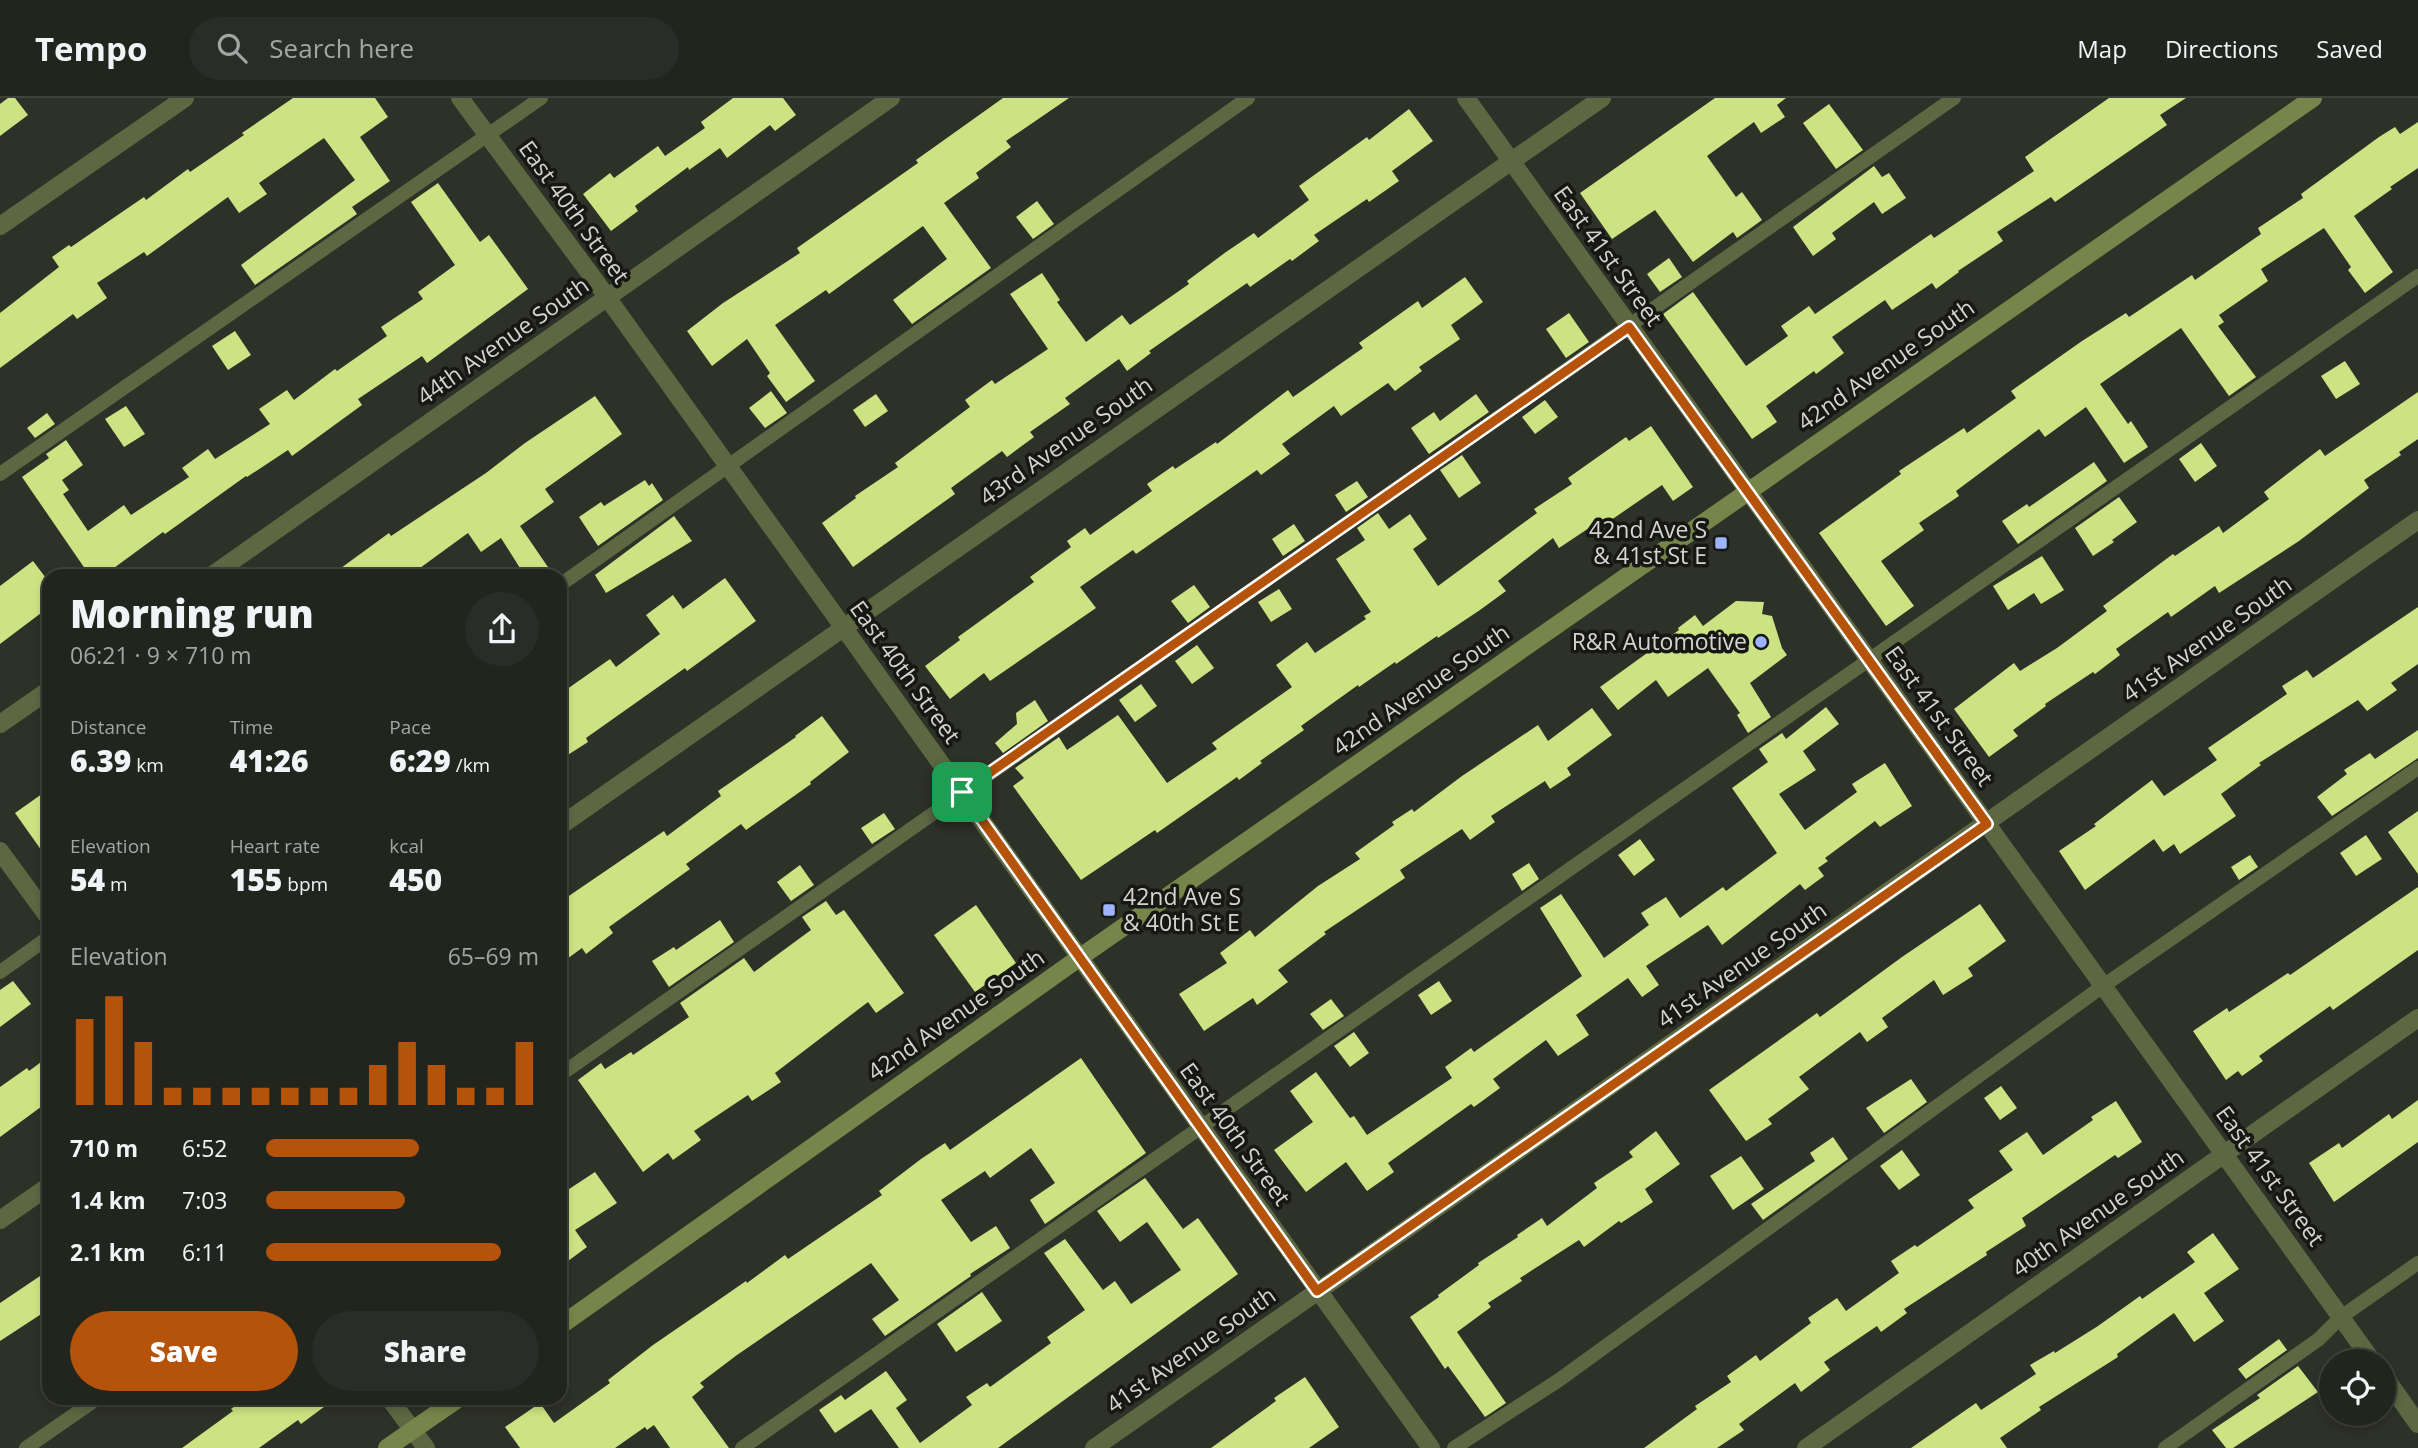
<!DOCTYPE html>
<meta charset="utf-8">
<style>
body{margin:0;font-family:"Open Sans",sans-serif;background:#2a2d27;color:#f1f3f6;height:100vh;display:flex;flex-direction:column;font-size:26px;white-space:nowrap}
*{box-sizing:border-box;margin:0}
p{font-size:23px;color:#a2a5a4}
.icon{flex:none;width:38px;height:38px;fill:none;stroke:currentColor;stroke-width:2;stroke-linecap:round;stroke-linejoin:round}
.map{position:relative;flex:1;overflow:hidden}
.drawer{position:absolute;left:42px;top:471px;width:525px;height:836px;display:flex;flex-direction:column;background:#22251e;border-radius:21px;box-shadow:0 4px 10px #0003,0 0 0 2px #3f423c}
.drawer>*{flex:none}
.fabs{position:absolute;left:2319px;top:1251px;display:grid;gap:14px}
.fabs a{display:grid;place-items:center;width:77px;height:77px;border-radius:50%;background:#22251e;box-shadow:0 4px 10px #0003,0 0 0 2px #3f423c;font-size:35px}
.pin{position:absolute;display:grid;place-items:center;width:60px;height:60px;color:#fff;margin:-30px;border-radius:14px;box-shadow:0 4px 10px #0006}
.round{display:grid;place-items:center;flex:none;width:74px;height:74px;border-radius:37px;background:#2a2d27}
.summary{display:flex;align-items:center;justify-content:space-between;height:119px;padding:0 28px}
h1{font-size:38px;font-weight:800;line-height:52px}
.figures{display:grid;grid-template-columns:repeat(3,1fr);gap:10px;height:119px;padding:7px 28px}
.figures div{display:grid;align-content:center}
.figures b{font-size:30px;font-weight:800}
.figures small{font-size:19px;font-weight:400}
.figures p{font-size:19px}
.chart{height:196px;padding:14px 28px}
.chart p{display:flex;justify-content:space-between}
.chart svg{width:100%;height:126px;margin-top:7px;stroke:#b45309;stroke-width:6}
.primary-button{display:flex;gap:14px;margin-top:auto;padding:14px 28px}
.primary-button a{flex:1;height:80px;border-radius:42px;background:#b45309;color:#fff;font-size:28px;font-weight:800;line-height:80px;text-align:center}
.primary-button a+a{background:#2a2d27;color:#f1f3f6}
ul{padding:0 28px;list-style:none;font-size:23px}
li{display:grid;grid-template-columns:112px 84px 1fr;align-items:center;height:52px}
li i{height:18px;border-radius:9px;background:#b45309}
header{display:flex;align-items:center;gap:42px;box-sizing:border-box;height:98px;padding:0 35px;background:#22251e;border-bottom:2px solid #3f423c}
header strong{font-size:33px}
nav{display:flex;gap:38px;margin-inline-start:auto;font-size:24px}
.search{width:490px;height:63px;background:#2a2d27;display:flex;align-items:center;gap:18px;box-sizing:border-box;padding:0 24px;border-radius:38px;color:#a2a5a4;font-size:26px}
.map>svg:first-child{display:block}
.building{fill:#cce383}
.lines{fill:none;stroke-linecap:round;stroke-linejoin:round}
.lane{stroke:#5d6742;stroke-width:14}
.street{stroke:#5d6742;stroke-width:18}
.secondary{stroke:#768549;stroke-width:18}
.route-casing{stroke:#fff;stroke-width:14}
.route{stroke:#b45309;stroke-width:9}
.poi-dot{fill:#9db4fd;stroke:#171814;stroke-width:2.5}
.labels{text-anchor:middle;stroke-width:7;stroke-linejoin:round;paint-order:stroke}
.street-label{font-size:23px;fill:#d3d4cf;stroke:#171814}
.poi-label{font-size:23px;fill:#d3d4cf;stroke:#171814;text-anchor:end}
</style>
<header>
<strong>Tempo</strong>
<div class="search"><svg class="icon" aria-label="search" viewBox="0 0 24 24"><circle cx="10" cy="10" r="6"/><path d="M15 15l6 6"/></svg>Search here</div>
<nav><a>Map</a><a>Directions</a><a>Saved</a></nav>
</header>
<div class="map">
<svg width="2418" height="1350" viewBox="0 0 2418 1350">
<rect width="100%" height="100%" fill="#2e3128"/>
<g class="building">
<polygon points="8,0 15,0 28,17 0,38 0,6"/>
<polygon points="293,0 375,0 388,19 360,39 390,83 352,109 357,116 255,187 241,167 355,82 324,40 259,85 267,96 239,115 228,99 147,158 144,154 97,185 107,200 77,221 73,216 0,270 0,215 59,169 52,159 69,147 71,149 144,99 146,102 188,71 190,74 244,37 242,35"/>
<polygon points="733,0 783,0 796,17 775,33 770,27 727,60 720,50 689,72 688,69 635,108 638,113 611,133 583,96 610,75 614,80 658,48 665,58 705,30 701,24"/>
<polygon points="1003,0 1069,0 1006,43 1011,49 976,75 979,80 944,105 991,170 912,226 893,202 947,161 923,128 829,196 826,192 775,227 815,283 786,304 767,278 770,275 747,241 712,268 687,233 723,205 800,155 797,150 918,65 916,62"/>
<polygon points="1715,0 1786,0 1777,7 1785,19 1761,35 1754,24 1707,58 1736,99 1742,94 1762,122 1737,140 1733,134 1693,164 1655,112 1612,141 1580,95"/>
<polygon points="2109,0 2186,0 2160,17 2167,27 2055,104 2051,99 1997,134 2003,143 1958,173 1959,174 1936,191 1932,185 1892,212 1885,202 1832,239 1844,255 1816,276 1814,273 1766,308 1777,324 1752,341 1663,216 1693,194 1746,268 1788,238 1781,228 1809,208 1815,216 1931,136 1934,140 2034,73 2025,59"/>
<polygon points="1829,6 1863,52 1836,71 1803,25"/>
<polygon points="1409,11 1433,43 1392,73 1399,83 1369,104 1367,101 1314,137 1319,143 1292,163 1290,161 1250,189 1247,185 1149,253 1151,255 1127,273 1119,261 1065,300 1070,306 1030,334 1034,339 1007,359 1002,353 951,390 955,396 853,469 822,425 856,400 855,398 898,369 895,365 970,309 965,302 992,282 995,286 1048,251 1010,196 1042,175 1060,202 1057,204 1086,244 1122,217 1130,227 1189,186 1187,183 1226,154 1254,135 1258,140 1309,102 1299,88 1367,39 1369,42"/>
<polygon points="2418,24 2418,70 2390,89 2392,91 2354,118 2393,174 2365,195 2348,172 2351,169 2324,130 2261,171 2268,183 2219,217 2224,224 2218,228 2256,279 2229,298 2181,230 2100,286 2128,326 2131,323 2148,349 2124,365 2086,309 2045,339 2039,331 1956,393 1959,398 1919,425 1924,432 1881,463 1914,508 1886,528 1819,435 1901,376 1899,373 1964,330 1967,335 2016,300 2011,293 2082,243 2126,215 2129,219 2192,177 2195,182 2261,136 2258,130 2303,100 2301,96 2379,39 2395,29 2400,36"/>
<polygon points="1874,68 1882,79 1889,75 1906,100 1882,116 1874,104 1832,135 1836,141 1813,158 1793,129"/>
<polygon points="438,85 480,144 489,137 528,191 427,265 422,258 358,301 362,307 292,358 288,352 247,379 246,378 165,436 163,434 103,478 90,478 22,379 49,360 46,356 66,342 83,367 62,382 69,392 63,396 88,433 124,407 131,417 189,379 182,370 208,351 215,361 270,326 259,311 287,292 294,302 335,271 337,273 387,238 381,229 423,201 418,194 455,167 411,104"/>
<polygon points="1037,103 1054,126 1033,141 1016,119"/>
<polygon points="1669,160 1682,179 1660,194 1647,176"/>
<polygon points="1465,179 1483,204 1451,227 1460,241 1419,269 1422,273 1395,293 1388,285 1341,318 1334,308 1282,346 1290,356 1261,377 1257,372 1136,456 1133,452 1080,489 1096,510 990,583 984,575 950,601 925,568 960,542 958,539 1034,484 1030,479 1071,449 1067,443 1085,430 1090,437 1152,393 1147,386 1173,368 1175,371 1216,344 1217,346 1288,292 1293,299 1363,250 1359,245 1418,203 1422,210"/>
<polygon points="1569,215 1589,244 1566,260 1546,231"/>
<polygon points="235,233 251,257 228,272 212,248"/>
<polygon points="2345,263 2360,286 2336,301 2321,278"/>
<polygon points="771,293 787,315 765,330 749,310"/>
<polygon points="2418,294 2418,341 2399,354 2401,357 2364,382 2369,390 2299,443 2219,495 2215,488 2171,519 2168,514 2116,551 2120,557 2095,576 2093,574 2045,606 2046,608 2013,632 2018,638 1989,659 1954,611 2014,565 2020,573 2057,550 2107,513 2103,508 2173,456 2175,458 2219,428 2223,435 2269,401 2264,394 2320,351 2325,358"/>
<polygon points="876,296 888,313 865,329 853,312"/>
<polygon points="1476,296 1489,314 1429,356 1411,330 1434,314 1440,323"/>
<polygon points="595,298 622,336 545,391 554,404 520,428 554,478 525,478 501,440 481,454 468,435 409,478 330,478 389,435 391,438 486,375 525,345"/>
<polygon points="1545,302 1558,319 1535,336 1522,319"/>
<polygon points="126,308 145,336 124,349 105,321"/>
<polygon points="47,315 55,326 35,340 27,330"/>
<polygon points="1651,328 1693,389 1673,403 1662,387 1601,429 1598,424 1559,450 1553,440 1498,483 1506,493 1480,512 1438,540 1437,538 1396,566 1395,564 1359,589 1358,587 1301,628 1304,632 1260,663 1262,665 1239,682 1237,679 1157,735 1155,732 1081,782 1013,688 1024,680 1015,670 1059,639 1067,652 1118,617 1167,685 1217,651 1212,645 1292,589 1276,567 1307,544 1315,555 1366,521 1364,518 1371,514 1336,461 1365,442 1357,430 1378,415 1389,431 1410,416 1427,441 1413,451 1438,488 1537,415 1534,411 1572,386 1568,380 1626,339 1629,343"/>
<polygon points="2201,345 2217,368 2195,384 2179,361"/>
<polygon points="1462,357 1481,385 1459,400 1440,372"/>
<polygon points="2094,364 2107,383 2018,446 2002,423 2027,406 2029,409"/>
<polygon points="645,382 649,388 652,385 663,402 598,448 579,419 601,404 604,408"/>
<polygon points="1357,383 1368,399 1346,414 1335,397"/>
<polygon points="2119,399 2137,424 2112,442 2114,444 2093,458 2075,430"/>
<polygon points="674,418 692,443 606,495 595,477"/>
<polygon points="1294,426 1305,443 1283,458 1272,441"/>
<polygon points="2042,458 2064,492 2041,506 2034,495 2008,512 1993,488"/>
<polygon points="33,463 49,484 49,509 0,546 0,488"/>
<polygon points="725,480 756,523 687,573 685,570 586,640 588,644 560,662 560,596 610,561 616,569 660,536 646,517 673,497 683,511"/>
<polygon points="1194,487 1210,509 1188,525 1171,503"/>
<polygon points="1279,491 1292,511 1271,524 1258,504"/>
<polygon points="1736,503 1764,504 1762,516 1772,518 1782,550 1787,557 1750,585 1771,619 1748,635 1737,617 1740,615 1708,570 1668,599 1656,582 1618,612 1600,589 1679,532 1678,530 1695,517 1703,528"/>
<polygon points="2418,509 2418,566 2391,585 2397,592 2367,613 2358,602 2259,665 2261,667 2221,696 2236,718 2180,756 2174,746 2163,754 2154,741 2085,792 2059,753 2096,728 2094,726 2152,682 2164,698 2217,662 2208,650 2287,596 2282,588 2307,572 2313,580"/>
<polygon points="1197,547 1214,570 1192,586 1175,563"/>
<polygon points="1141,586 1157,608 1135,624 1119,602"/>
<polygon points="1035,602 1048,623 1003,655 995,645 1017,626 1016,615"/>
<polygon points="1826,609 1839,626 1803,653 1816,672 1779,696 1805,732 1857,694 1852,686 1885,665 1912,708 1880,729 1875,723 1825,760 1828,763 1818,770 1824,778 1805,792 1800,786 1722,847 1708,827 1646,868 1659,887 1642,899 1628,880 1576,917 1589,937 1558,958 1546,942 1493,981 1500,990 1474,1009 1471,1006 1388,1065 1394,1074 1367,1093 1346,1064 1306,1094 1274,1052 1313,1024 1290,993 1316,974 1350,1020 1354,1018 1367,1037 1452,980 1445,969 1471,950 1474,954 1582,878 1540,810 1561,796 1604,860 1649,827 1641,815 1666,799 1680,820 1723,789 1726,793 1777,755 1732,690 1768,664 1759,651 1782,635 1786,641"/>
<polygon points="1592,610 1612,637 1567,670 1571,677 1550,691 1545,683 1491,718 1495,724 1470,742 1462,731 1400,772 1405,780 1324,834 1326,836 1278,872 1288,884 1257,907 1253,900 1204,933 1179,896 1227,865 1220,855 1250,832 1255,839 1318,788 1360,761 1355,755 1394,727 1392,724 1412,711 1414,714 1462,678 1538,627 1548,643"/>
<polygon points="822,618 849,654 810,684 811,686 746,732 741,726 686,766 690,771 609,829 613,835 586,856 582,850 560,866 560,804 664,733 667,738 721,698 718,693 796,639 795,638"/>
<polygon points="2418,632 2418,660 2332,718 2317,699 2347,676 2344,672 2370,655 2375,661"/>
<polygon points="49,691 49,763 15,715"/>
<polygon points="2418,713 2418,776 2388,734"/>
<polygon points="884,715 895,731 872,746 861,730"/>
<polygon points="2366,737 2382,761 2356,778 2340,755"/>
<polygon points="1640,741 1655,762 1634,778 1618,757"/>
<polygon points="2250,757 2258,769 2239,782 2231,769"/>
<polygon points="1529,765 1539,781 1522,793 1512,776"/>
<polygon points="800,767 814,787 791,803 777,784"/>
<polygon points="2418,789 2418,852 2333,912 2330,908 2259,958 2263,963 2242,978 2238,973 2226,982 2193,933 2227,910 2229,914 2288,875 2290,877"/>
<polygon points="826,803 836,817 844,812 904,895 876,915 868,904 775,975 781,984 752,1003 748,997 694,1033 701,1042 673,1062 668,1055 643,1074 578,982 601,965 605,971 631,954 633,957 689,919 680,905 744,860 754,874 811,832 802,819"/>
<polygon points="1980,806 2006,843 1968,870 1973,878 1943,897 1934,882 1882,920 1888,929 1867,944 1860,934 1799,979 1809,991 1768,1021 1772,1026 1746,1043 1709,992 1817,915 1820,919 1902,859"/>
<polygon points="976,807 1016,865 975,894 934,837"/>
<polygon points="720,822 734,844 669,889 652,863 674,849 676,852"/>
<polygon points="13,883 31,906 0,929 0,892"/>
<polygon points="1439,883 1452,903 1431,917 1418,897"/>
<polygon points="1331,901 1344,918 1323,932 1310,916"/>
<polygon points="1354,934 1369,955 1350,969 1334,948"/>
<polygon points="49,958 49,1003 0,1039 0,989 27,970 29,973"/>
<polygon points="1081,960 1146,1055 1045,1126 1030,1102 1055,1085 1031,1050 990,1080 985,1073 941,1102 971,1144 996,1128 1010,1150 970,1176 971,1178 885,1238 872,1221 899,1202 871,1165 737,1257 700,1285 704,1289 692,1299 729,1350 670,1350 654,1327 647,1332 645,1329 615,1350 520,1350 505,1329 540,1305 554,1325 610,1285 608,1282 653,1247 720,1201 746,1183 747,1185 785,1157 788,1161 882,1097 879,1093 921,1061 945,1045 950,1052"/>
<polygon points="1911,981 1927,1004 1884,1035 1866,1010"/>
<polygon points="2001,988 2017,1010 2000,1022 1984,1000"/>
<polygon points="2418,1002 2418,1044 2334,1104 2309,1065 2339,1045 2342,1050 2389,1016 2392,1021"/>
<polygon points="2116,1003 2142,1044 2118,1060 2115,1057 2022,1120 2026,1128 1986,1154 1987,1157 1904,1211 1907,1215 1881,1234 1877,1228 1824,1264 1830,1272 1801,1294 1795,1285 1739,1326 1744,1332 1717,1350 1644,1350 1697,1311 1695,1308 1731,1284 1727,1278 1756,1257 1760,1263 1811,1225 1808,1220 1837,1200 1846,1213 1899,1175 1891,1163 1915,1147 1917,1149 1974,1110 1968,1102 2013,1072 1999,1053 2027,1034 2043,1057 2093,1022 2091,1019"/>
<polygon points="1656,1033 1680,1066 1645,1091 1653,1104 1621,1125 1619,1123 1584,1149 1579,1142 1520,1180 1522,1183 1488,1205 1491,1209 1457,1234 1506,1305 1485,1319 1448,1268 1445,1271 1410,1219 1439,1199 1438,1197 1479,1167 1478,1165 1518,1139 1517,1137 1542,1120 1547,1128 1597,1090 1594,1085 1633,1059 1629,1054"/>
<polygon points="1833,1039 1848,1061 1763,1122 1751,1106 1815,1063 1810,1055"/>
<polygon points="1902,1052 1920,1077 1899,1092 1880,1068"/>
<polygon points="1741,1058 1764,1091 1733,1112 1710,1078"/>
<polygon points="595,1074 617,1105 575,1132 587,1149 568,1163 560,1152 560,1097"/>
<polygon points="1145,1080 1183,1131 1198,1120 1238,1176 998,1350 899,1350 871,1311 835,1335 819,1312 841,1297 845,1302 886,1273 907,1302 896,1310 920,1345 972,1307 966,1299 987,1285 990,1289 1051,1245 1047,1239 1085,1212 1044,1155 1065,1141 1103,1192 1115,1183 1131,1206 1181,1172 1147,1124 1120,1144 1097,1113"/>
<polygon points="2213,1135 2239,1171 2204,1195 2224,1223 2194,1244 2174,1215 2117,1256 2118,1259 2039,1309 2041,1312 2000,1340 2007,1350 1911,1350 1976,1305 1981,1312 2036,1276 2030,1267 2054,1253 2055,1255 2098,1228 2140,1198 2142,1201 2195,1164 2187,1154"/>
<polygon points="49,1172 49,1211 0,1243 0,1205"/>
<polygon points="982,1194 1002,1223 956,1254 937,1226"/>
<polygon points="2279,1241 2287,1252 2246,1281 2238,1271"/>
<polygon points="2298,1268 2318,1294 2233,1350 2226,1350 2212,1332 2260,1300 2257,1297"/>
<polygon points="1305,1279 1339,1329 1309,1350 1211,1350 1276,1303 1274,1300"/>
<polygon points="246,1300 336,1300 301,1326 298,1322 259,1350 182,1350 233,1313 231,1311"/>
</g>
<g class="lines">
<g class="lane">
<polyline points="0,376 541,0"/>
<polyline points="560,487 1248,0"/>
<polyline points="0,874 49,839"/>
<polyline points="560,977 1954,0"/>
<polyline points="26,1350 98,1300"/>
<polyline points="742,1350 2418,178"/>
<polyline points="1454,1350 1559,1282 2103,888 2418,670"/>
<polyline points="2165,1350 2319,1241 2341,1219 2418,1165"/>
</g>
<g class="street">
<polyline points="460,0 594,181 1431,1350"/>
<polyline points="1466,0 2373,1264"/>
<polyline points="0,128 185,0"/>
<polyline points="211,478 891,0"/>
<polyline points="0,626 49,592"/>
<polyline points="560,728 1602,0"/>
<polyline points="0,753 49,820"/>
<polyline points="0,1122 49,1088"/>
<polyline points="2384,1278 2418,1326"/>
<polyline points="389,1300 426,1350"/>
<polyline points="1094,1350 2418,422"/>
<polyline points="1806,1350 2418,920"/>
</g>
<g class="secondary">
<polyline points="560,1228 1079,860 2313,0"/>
<polyline points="387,1350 459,1300"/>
</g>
</g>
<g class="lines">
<defs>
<polygon id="route" points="1629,229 1987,726 1317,1193 962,694"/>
</defs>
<use href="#route" class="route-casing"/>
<use href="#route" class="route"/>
</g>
<g class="poi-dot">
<rect x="1714" y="438" width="14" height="14" rx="3.5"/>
<circle cx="1761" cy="544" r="7"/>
<rect x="1102" y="805" width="14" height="14" rx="3.5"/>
</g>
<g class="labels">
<g class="street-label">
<text transform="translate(574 114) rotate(54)" y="8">East 40th Street</text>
<text transform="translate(1608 158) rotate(54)" y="8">East 41st Street</text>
<text transform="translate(503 243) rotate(-35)" y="8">44th Avenue South</text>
<text transform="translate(1886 267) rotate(-35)" y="8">42nd Avenue South</text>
<text transform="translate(1066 343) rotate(-35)" y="8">43rd Avenue South</text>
<text transform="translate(2207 541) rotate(-35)" y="8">41st Avenue South</text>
<text transform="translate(905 574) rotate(54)" y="8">East 40th Street</text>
<text transform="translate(1421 592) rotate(-35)" y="8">42nd Avenue South</text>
<text transform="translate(1939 618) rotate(54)" y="8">East 41st Street</text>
<text transform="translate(1742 867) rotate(-35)" y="8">41st Avenue South</text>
<text transform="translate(956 917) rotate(-35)" y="8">42nd Avenue South</text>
<text transform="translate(1235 1036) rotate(54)" y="8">East 40th Street</text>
<text transform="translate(2270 1078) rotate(54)" y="8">East 41st Street</text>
<text transform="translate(2098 1115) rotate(-35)" y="8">40th Avenue South</text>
<text transform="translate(1191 1252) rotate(-35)" y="8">41st Avenue South</text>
</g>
<g class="poi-label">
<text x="1707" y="440">42nd Ave S<tspan x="1707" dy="26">&amp; 41st St E</tspan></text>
<text x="1747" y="552">R&amp;R Automotive</text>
<text x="1123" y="807" text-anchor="start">42nd Ave S<tspan x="1123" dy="26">&amp; 40th St E</tspan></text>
</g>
</g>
</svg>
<div class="fabs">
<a><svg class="icon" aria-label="locate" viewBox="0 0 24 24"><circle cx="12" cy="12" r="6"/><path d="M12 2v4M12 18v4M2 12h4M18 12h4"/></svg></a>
</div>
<div class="pin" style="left:962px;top:694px;background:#1e9e55"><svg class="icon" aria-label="arrive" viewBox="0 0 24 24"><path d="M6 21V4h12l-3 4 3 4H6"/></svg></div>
<section class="drawer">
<div class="summary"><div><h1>Morning run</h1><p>06:21 · 9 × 710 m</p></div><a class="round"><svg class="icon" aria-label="share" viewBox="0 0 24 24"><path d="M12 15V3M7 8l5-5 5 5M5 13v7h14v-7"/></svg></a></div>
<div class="figures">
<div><p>Distance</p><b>6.39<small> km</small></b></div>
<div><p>Time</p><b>41:26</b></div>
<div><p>Pace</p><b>6:29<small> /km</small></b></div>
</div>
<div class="figures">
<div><p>Elevation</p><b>54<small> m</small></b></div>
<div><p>Heart rate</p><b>155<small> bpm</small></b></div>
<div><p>kcal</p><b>450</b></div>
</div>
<div class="chart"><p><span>Elevation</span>65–69 m</p>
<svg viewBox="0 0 160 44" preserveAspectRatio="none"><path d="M5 44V14M15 44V6M25 44V22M35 44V38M45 44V38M55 44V38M65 44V38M75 44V38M85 44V38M95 44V38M105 44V30M115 44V22M125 44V30M135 44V38M145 44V38M155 44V22"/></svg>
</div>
<ul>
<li><b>710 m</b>6:52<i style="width:56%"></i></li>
<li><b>1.4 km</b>7:03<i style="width:51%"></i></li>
<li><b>2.1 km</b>6:11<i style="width:86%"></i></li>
</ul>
<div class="primary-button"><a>Save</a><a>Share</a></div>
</section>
</div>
